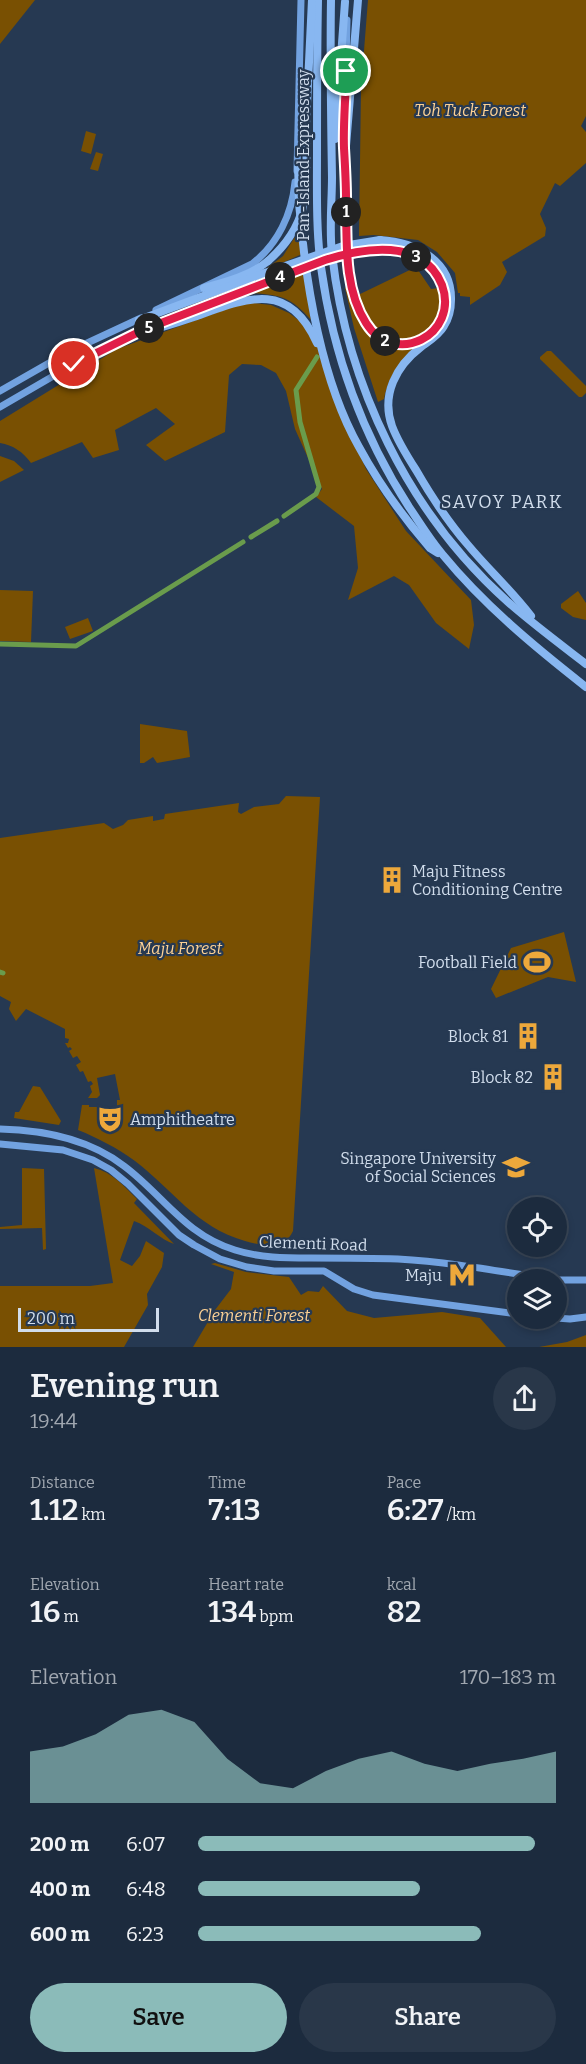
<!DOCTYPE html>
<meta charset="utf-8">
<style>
body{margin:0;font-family:Bitter,serif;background:#293749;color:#f1f3f6;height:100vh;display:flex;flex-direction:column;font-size:22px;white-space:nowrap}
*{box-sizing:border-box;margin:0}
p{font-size:20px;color:#a0a7b0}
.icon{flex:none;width:33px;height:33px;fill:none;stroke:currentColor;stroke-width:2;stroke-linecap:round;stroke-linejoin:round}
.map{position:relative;height:1347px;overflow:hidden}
.side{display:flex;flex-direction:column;background:#1c2b3e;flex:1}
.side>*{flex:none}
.fabs{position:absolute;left:507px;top:1197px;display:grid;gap:12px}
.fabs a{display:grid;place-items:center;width:60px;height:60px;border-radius:50%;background:#1c2b3e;box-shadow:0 3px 9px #0003,0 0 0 2px #3a4758;font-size:30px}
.scale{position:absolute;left:18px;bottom:15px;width:141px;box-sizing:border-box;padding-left:6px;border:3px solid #d1ddec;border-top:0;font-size:16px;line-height:21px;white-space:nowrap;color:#d1ddec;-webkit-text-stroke:4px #263952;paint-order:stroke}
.pin{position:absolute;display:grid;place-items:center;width:51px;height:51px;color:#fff;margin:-26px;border:3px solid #fff;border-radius:50%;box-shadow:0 2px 6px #0007}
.km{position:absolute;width:30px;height:30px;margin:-15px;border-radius:50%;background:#222;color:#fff;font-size:16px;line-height:30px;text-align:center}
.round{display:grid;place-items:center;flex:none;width:63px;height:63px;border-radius:32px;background:#293749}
.overview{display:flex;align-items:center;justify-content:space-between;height:102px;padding:0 30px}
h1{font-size:33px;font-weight:600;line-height:45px}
.metrics{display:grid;grid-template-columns:repeat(3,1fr);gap:9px;height:102px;padding:6px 30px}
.metrics div{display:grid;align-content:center}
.metrics b{font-size:30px;font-weight:600}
.metrics small{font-size:16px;font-weight:400}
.metrics p{font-size:16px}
.chart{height:168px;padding:12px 30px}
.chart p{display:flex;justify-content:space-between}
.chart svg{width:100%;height:108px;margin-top:6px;fill:#8bbbb9;opacity:.7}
.action{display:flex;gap:12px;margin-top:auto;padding:12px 30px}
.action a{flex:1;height:69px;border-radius:36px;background:#8bbbb9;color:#111;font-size:24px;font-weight:600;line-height:69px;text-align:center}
.action a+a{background:#293749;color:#f1f3f6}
ul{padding:0 30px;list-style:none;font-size:20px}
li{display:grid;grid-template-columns:96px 72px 1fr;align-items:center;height:45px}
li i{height:15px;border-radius:8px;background:#8bbbb9}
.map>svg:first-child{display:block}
.green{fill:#795002}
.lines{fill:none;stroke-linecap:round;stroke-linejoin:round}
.canal{stroke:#6a9c4c;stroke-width:5}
.primary{stroke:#72a2e0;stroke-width:7}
.highway{stroke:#88b7f1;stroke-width:8}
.primary-bridge{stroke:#72a2e0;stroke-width:7}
.highway-bridge{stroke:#88b7f1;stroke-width:8}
.route-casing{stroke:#fff;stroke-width:12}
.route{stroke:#e11d48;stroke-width:8}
.labels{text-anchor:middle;stroke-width:4.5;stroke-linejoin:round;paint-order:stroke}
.park-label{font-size:16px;font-style:italic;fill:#fed295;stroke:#263952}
.street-label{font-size:16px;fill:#d1ddec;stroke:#263952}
.poi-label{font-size:16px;fill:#d1ddec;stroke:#263952;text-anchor:end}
.neighbourhood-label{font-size:18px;letter-spacing:1.5px;fill:#d1ddec;stroke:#263952}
</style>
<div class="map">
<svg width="586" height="1347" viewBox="0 0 586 1347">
<rect width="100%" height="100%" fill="#263952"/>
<g class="green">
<polygon points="0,0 35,0 0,44"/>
<polygon points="368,0 586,0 586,116 581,126 586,132 586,163 560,186 555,183 540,214 546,228 545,236 502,262 507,272 500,285 470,305 470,297 460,296 460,293 458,293 455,273 437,252 418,240 374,235 359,236 361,88"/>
<polygon points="86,131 96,134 91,154 81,151"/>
<polygon points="96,152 103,154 98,171 90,169"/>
<polygon points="298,232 302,254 262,272 283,256"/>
<path d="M416 267 431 289 439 288C440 296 442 305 440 312 430 346 387 349 369 322 363 314 361 304 358 295Z"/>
<path d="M303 272 311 320C290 296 280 295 249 293Z"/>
<path d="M349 287C356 310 364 340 390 347 399 350 410 347 419 345 400 360 389 375 384 399L378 402 354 328 345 288Z"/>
<path d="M253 303 271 305 289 313 305 325 319 347 333 395 366 469 406 531 471 600 474 625 469 649 436 623 409 585 394 576 348 600 358 568 354 526 316 497 322 489 295 429 286 391 276 373 261 365 242 364 229 375 225 432 165 461 146 445 175 424 156 408 115 430 119 450 93 458 82 442 31 463C23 452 13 445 0 443V421L117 349 235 306Z"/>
<polygon points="547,351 551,351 586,386 586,393 582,397 579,397 540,359 540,357"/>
<polygon points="0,456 14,461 24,470 0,482"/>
<polygon points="0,590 33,591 31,642 0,641"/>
<polygon points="578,591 586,603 586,620 573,617 561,608 561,604"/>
<polygon points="88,618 93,631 70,639 65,627"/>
<polygon points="140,724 187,731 190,757 157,763 153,757 144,763 140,763"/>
<path d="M286 796 320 797 293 1231C288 1242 280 1245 268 1245 260 1245 252 1243 245 1241 196 1227 173 1190 135 1161 117 1148 98 1138 78 1130L82 1105H89V1107H117V1100H120L115 1074 97 1078 100 1095 97 1098H88L92 1092 90 1086 93 1084 91 1081 88 1082 83 1071 80 1072 76 1065 81 1062 77 1056 73 1058 69 1051 72 1049 70 1047 68 1048 65 1043H68L69 1039 65 1038V1029L26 1009 16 1021 9 1009 11 1002 0 996V838L104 823 113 829 123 825 128 820 153 816V821L164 819 165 814 239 803 238 812 241 814 254 807 279 804Z"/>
<polygon points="564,932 576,982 548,977 496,998 491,989 511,948"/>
<polygon points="33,1086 40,1087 61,1121 59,1125 14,1118 15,1112 19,1112"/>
<polygon points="22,1168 44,1169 46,1249 43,1250 42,1228 0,1229 0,1227 22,1225"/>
<path d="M94 1168C112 1172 125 1187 137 1199L134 1203 174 1244C161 1240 149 1226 134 1221L120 1260 132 1266 140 1256 146 1241 164 1253 162 1267 147 1294 148 1305 124 1347H0V1286H90L113 1283Z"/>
<polygon points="215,1263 246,1272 289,1277 301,1295 308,1291 319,1292 323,1286 347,1311 374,1318 442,1312 480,1318 506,1347 193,1347 215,1310 231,1289 234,1272 211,1264"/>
<polygon points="586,1335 586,1347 539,1347 567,1342"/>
</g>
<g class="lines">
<g class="canal">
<polyline points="284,516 316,494 319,487 300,422 296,390 317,357"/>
<polyline points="251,537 277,521"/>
<polyline points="0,644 76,646 243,542"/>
<polyline points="0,972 3,973"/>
</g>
<g class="primary">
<polyline points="345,108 347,20"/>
<path d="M345 155C350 204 334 306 381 338 436 376 491 260 380 249"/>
<polyline points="297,171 301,0"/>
<path d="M156 310 252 264C278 244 292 214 295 182"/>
<polyline points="155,326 267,282"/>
<polyline points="0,391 70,351 141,318"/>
<polyline points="0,407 74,364 140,333"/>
<path d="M0 1129C43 1130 89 1139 124 1166 163 1195 185 1235 235 1250 260 1258 285 1258 311 1258 340 1258 369 1258 398 1259 451 1262 503 1272 555 1280"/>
<polyline points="0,1144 63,1150 93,1160 111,1170 128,1184 179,1235 194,1245 220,1259 247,1267 274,1271 324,1271 354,1289 373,1295 518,1314"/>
<polyline points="556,1280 586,1280"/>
<polyline points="556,1318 570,1319 586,1317"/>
</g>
<g class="highway">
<path d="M318 0C317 51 317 103 317 154 317 191 316 230 321 267 333 354 361 433 409 507 420 523 430 540 443 555 484 605 535 647 586 687"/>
<path d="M331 0C330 59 331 118 332 177 332 202 329 228 332 254 347 385 408 513 508 602 533 624 560 644 586 664"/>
<polyline points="306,125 312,0"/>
<polyline points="335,139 345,2"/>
<polyline points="345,158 358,0"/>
<path d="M298 167C299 182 298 198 300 213 306 286 322 382 359 447 379 484 403 517 430 548L438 553"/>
<path d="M380 240C415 242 452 260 451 300 451 309 449 318 444 326 439 335 429 341 421 347 396 366 381 395 392 426 398 442 407 456 416 470 431 496 448 522 468 545 488 569 512 591 531 616"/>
<path d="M204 288C226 282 250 276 268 261"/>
<polyline points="139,320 265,273"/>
<path d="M135 335C156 329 177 323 197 316 249 297 289 281 317 343"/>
</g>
<polyline class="primary-bridge" points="267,282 345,254 380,249"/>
<g class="highway-bridge">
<path d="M268 261C315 220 306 182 306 125"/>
<polyline points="265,273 343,246 380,240"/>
</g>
</g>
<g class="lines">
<defs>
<path id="route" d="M74 364 143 330 325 260C363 248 423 237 442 285 460 335 394 368 366 323 343 287 347 239 346 198 346 182 345 165 344 148 343 123 346 96 346 71"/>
</defs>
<use href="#route" class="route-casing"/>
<use href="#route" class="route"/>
</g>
<defs>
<symbol id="building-bare" viewBox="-9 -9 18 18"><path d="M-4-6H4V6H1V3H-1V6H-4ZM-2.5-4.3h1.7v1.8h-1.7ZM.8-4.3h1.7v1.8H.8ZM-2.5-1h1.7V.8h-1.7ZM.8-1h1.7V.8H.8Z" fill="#eda83b" stroke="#263952" stroke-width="2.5" paint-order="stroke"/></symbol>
<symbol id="stadium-bare" viewBox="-9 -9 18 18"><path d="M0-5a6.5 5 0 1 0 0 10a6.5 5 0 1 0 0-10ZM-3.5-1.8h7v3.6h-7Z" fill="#eda83b" stroke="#263952" stroke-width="2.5" paint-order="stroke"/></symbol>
<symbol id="theatre-bare" viewBox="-9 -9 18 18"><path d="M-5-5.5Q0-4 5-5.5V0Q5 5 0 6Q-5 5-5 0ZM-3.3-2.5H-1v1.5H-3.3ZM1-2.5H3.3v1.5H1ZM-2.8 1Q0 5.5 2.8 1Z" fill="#eda83b" stroke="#263952" stroke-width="2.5" paint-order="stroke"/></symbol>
<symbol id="university-bare" viewBox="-9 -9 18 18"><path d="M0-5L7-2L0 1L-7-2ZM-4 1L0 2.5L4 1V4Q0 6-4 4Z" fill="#eda83b" stroke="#263952" stroke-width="2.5" paint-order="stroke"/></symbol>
<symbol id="metro-bare" viewBox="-9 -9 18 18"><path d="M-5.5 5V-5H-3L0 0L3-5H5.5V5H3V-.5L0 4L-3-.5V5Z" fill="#eda83b" stroke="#263952" stroke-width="2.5" paint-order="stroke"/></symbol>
</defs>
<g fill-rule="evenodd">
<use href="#building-bare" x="373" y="861" width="38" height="38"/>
<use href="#stadium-bare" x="518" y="943" width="38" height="38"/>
<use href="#building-bare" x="509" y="1017" width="38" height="38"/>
<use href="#building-bare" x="534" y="1058" width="38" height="38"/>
<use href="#theatre-bare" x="91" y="1100" width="38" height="38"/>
<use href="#university-bare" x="497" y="1148" width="38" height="38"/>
<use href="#metro-bare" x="443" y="1256" width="38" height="38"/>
</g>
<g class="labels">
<g class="park-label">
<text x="470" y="116">Toh Tuck Forest</text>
<text x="180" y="954">Maju Forest</text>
<text x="254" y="1321">Clementi Forest</text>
</g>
<g class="street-label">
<text transform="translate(303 155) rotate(-90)" y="6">Pan-Island Expressway</text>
<text transform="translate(313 1243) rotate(2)" y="6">Clementi Road</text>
</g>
<g class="poi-label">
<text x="412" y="877" text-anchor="start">Maju Fitness<tspan x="412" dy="18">Conditioning Centre</tspan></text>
<text x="517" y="968">Football Field</text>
<text x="508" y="1042">Block 81</text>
<text x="533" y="1083">Block 82</text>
<text x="130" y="1125" text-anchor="start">Amphitheatre</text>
<text x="496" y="1164">Singapore University<tspan x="496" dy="18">of Social Sciences</tspan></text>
<text x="442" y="1281">Maju</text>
</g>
<g class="neighbourhood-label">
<text x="502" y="508">SAVOY PARK</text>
</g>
</g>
</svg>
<div class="fabs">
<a><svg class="icon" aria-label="locate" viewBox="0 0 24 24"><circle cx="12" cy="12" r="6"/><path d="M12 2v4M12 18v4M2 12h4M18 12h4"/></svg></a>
<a><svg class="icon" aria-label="layers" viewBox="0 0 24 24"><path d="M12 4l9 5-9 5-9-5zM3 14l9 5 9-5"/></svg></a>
</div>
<div class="scale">200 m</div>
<div class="pin" style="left:346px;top:71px;background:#1e9e55"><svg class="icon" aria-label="arrive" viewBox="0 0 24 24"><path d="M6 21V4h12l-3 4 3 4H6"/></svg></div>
<div class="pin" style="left:74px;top:364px;background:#d93025"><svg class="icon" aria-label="check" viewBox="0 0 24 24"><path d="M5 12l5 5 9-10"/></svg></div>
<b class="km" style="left:346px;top:212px">1</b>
<b class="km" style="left:385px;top:341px">2</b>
<b class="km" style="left:416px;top:257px">3</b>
<b class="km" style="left:280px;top:277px">4</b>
<b class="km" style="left:149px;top:328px">5</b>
</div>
<section class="side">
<div class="overview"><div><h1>Evening run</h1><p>19:44</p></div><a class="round"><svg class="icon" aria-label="share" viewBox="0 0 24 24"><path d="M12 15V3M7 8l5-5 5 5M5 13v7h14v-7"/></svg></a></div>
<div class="metrics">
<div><p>Distance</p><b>1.12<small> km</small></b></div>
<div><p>Time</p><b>7:13</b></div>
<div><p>Pace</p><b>6:27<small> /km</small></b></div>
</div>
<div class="metrics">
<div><p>Elevation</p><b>16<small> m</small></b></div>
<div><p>Heart rate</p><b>134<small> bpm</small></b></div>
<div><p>kcal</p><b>82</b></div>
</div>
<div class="chart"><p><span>Elevation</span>170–183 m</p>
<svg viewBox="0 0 160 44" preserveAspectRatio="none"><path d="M0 44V23L10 21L20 16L30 8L40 6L50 11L60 26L70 36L80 38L90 31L100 26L110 23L120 28L130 31L140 28L150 26L160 23V44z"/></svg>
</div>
<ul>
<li><b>200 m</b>6:07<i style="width:94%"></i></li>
<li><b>400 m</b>6:48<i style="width:62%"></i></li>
<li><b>600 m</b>6:23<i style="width:79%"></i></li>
</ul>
<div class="action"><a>Save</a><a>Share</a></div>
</section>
